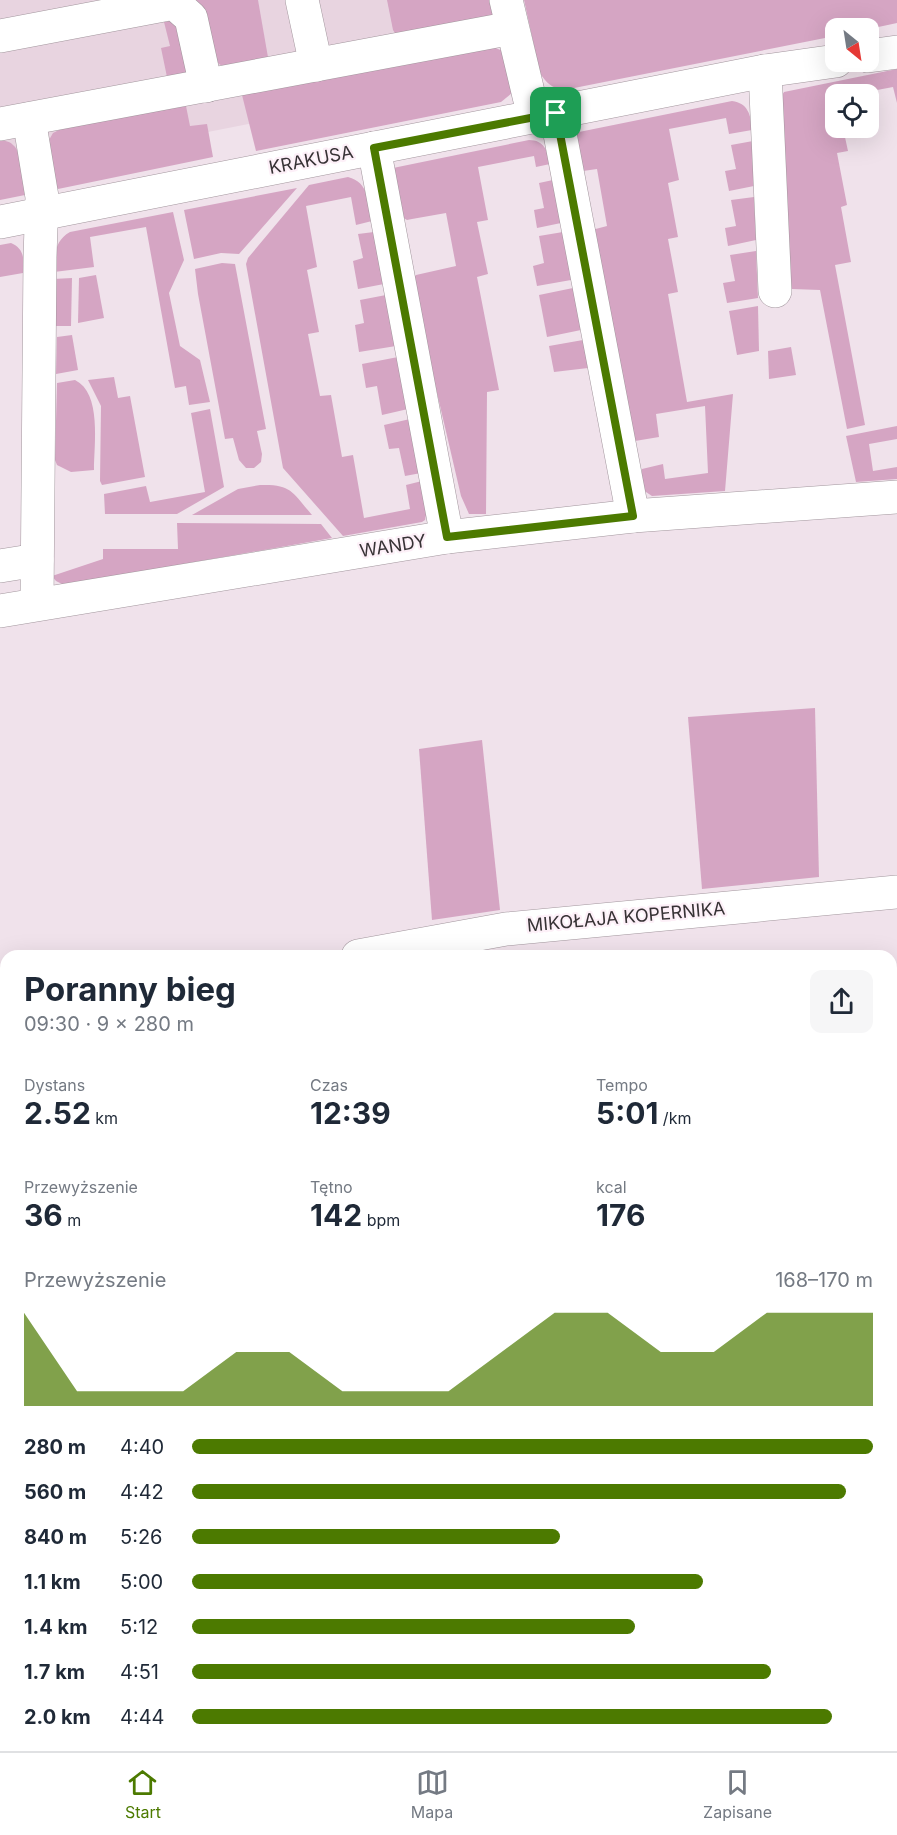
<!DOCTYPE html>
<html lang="pl">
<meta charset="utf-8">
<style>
body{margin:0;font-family:Inter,sans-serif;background:#f6f6f7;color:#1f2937;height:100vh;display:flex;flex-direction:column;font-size:22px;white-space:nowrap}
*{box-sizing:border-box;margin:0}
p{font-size:20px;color:#747a83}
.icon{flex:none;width:33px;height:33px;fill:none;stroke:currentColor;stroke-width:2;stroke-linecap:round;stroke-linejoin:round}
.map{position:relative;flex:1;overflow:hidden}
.sheet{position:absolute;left:0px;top:950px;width:897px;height:802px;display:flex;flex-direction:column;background:#fff;border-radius:18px 18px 0 0;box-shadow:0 6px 24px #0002}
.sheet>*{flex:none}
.needle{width:39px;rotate:150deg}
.buttons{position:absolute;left:825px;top:18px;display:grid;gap:12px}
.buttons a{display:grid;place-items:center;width:54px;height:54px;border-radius:12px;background:#fff;box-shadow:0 6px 24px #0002;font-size:30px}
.pin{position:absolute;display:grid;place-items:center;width:51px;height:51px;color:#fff;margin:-26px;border-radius:12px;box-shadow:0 3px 9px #0006}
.round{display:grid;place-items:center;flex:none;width:63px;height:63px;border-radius:12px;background:#f6f6f7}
.summary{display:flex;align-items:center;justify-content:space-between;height:102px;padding:0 24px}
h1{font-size:33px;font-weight:700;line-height:45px}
.figures{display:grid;grid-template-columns:repeat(3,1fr);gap:9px;height:102px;padding:6px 24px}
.figures div{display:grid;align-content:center}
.figures b{font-size:30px;font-weight:700}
.figures small{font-size:16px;font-weight:400}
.figures p{font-size:16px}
.chart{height:168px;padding:12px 24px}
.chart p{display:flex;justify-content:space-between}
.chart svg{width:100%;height:108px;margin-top:6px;fill:#4c7a00;opacity:.7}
ul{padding:0 24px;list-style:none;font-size:20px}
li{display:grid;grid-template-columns:96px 72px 1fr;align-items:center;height:45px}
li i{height:15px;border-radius:8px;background:#4c7a00}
.menu{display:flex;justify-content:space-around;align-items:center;height:84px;border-top:2px solid #e0e1e3;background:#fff;font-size:16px;color:#747a83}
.menu a{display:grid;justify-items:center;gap:3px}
.menu .on{color:#4c7a00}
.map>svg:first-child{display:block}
.built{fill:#e8d4e0}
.green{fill:#d5a5c3}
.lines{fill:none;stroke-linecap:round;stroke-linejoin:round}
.minor-casing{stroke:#a2969d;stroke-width:34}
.minor{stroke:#fff;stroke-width:33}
.route-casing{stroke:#fff;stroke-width:12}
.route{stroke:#4c7a00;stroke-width:8}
.labels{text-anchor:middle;stroke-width:4.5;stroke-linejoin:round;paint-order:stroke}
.street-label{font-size:18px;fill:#373235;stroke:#fdf0f8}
</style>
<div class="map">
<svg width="897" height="1751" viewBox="0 0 897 1751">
<rect width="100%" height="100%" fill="#f0e2eb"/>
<polygon class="built" points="0,0 477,0 497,75 0,173"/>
<g class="green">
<polygon points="190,0 258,0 269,63 223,67 217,62"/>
<polygon points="387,0 500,0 494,16 397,36 393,30"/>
<path d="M524 0H897V23L869 29 836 28 835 36 564 90C552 88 546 83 540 73Z"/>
<polygon points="169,21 175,23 187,73 167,77 161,48 170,46 164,22"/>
<polygon points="493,47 503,51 512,93 501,102 256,151 242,95"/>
<polygon points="897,69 897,103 893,87 856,94 836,94 836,128 843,128 848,151 837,153 847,205 841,207 851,262 835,265 865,425 847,429 820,290 792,289 784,285 781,97 784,92"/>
<path d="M732 101C748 103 751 115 752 130L729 134 726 118 669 129 679 180 668 183 678 237 668 239 678 292 668 294 687 402 733 394 725 491 652 496 643 490 641 478 642 469 663 464 665 479 708 473 705 406 656 414 659 437 635 441 588 231 607 226 597 169 576 172 574 133Z"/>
<polygon points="186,106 190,126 207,124 213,157 58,189 53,184 49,140 53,133 63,128"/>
<path d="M0 140C5 141 10 141 13 145 22 152 29 185 25 195L0 200Z"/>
<path d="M529 140C544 140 548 151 550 164L536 167 534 156 478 167 488 220 477 222 488 274 477 277 499 390 487 392 486 514H469L461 496 411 281 416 275 456 266 446 213 412 219 407 220 402 217 393 168Z"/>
<polygon points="753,141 754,186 729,191 725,171 736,169 731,145"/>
<path d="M348 177C369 182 369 204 372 221L356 225 351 197 306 206 317 267 307 270 319 332 308 334 320 396 331 395 342 457 353 455 364 518 410 509 406 485 422 481 426 515 425 520 422 522 343 536 283 468 246 264 248 258 309 185Z"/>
<polygon points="553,180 561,223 537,228 534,210 544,208 539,183"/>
<polygon points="297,188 239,254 221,253 194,259 184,210"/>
<polygon points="754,197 756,240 728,246 725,228 736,226 731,200"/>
<path d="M173 212 184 260 169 293 180 346 200 360 210 402 189 405 186 386 175 388 146 227 90 237 94 267 54 272C55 255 54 241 70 232Z"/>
<polygon points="374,232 384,284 358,289 353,261 363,258 358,234"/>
<polygon points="563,232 571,280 537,286 533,266 544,263 539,236"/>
<path d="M11 243C25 249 24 260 23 273L0 277V245Z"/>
<polygon points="756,251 758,298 727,303 723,283 735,281 730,255"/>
<polygon points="222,263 235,264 266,429 257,431 262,454 261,462 254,468 246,468 239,460 233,438 225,439 198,294 195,269"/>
<polygon points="96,275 104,318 78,323 79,278"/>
<polygon points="72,278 71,326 54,326 53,279"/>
<polygon points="573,288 581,330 547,337 539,295"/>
<polygon points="386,295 396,346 359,352 355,325 364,323 360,300"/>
<polygon points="758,306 759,351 737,355 729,311"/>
<polygon points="72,335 78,370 56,374 57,337"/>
<polygon points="583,340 588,368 554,372 549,346"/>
<polygon points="791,347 796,375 769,379 768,351"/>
<polygon points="398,357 408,409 382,415 377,386 366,388 362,364"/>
<polygon points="114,377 118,398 130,396 145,477 102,485 100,481 101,406 88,380"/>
<path d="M75 380C102 393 94 445 94 470L71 472 57 465 55 460 57 383Z"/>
<polygon points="210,409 224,487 177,514 105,514 104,494 146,486 150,502 205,492 191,413"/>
<polygon points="410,419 421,473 405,476 399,448 389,449 384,425"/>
<polygon points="897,426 897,439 869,444 873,471 897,467 897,479 856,482 846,436"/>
<path d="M260 485C292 484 292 492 312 515H192L238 489Z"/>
<polygon points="177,523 321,524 332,538 69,584 68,587 56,581 52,576 103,559 103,549 178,549"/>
<polygon points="815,708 819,877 702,889 688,717"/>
<polygon points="482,740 500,910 432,920 419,749"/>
<polygon points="6,1145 6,1244 0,1246 0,1147"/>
</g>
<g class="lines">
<defs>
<g id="minor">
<polyline points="302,0 316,65"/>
<polyline points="506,0 534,117"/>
<polyline points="0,36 174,3 191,18 206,86"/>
<polyline points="868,56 897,52"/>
<polyline points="765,71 775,291"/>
<polyline points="556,113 633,516"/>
<polyline points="29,119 42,197 40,257 37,604"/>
<polyline points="0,124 512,28"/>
<polyline points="374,148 447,537"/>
<polyline points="0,222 765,71 836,61"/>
<polyline points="0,566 37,560"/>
<polyline points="0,611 447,537 633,516 897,497"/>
<polyline points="358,956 506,929 897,892"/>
<polyline points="0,1033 6,1032"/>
<polyline points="891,1111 897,1110"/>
<polyline points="891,1187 897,1190"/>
<polyline points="0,1255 6,1253"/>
<polyline points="891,1393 897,1391"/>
<polyline points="891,1494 897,1493"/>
<polyline points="222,1751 232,1746"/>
</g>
</defs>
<use href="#minor" class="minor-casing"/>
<use href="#minor" class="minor"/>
</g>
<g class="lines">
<defs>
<polygon id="route" points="556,113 633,516 447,537 374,148"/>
</defs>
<use href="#route" class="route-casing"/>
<use href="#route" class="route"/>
</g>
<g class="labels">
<g class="street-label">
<text transform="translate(311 160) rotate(-11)" y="6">KRAKUSA</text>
<text transform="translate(393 546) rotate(-9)" y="6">WANDY</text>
<text transform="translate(626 917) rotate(-5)" y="6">MIKOŁAJA KOPERNIKA</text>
</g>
</g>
</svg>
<div class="buttons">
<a><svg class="needle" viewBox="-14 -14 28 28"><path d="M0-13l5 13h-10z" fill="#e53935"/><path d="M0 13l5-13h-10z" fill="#747a83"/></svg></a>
<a><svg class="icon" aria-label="locate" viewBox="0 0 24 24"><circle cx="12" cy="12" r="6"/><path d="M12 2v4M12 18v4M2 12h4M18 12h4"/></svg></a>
</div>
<div class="pin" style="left:556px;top:113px;background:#1e9e55"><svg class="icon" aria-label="arrive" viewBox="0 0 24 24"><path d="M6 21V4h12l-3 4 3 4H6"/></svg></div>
<section class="sheet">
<div class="summary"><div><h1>Poranny bieg</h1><p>09:30 · 9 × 280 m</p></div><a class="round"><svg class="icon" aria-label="share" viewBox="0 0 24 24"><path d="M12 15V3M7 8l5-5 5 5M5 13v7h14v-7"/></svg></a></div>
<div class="figures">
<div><p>Dystans</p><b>2.52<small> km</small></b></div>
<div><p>Czas</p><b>12:39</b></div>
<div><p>Tempo</p><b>5:01<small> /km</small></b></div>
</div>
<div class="figures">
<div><p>Przewyższenie</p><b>36<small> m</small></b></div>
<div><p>Tętno</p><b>142<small> bpm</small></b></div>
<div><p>kcal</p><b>176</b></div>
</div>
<div class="chart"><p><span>Przewyższenie</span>168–170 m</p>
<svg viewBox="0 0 160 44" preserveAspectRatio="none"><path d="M0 44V6L10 38L20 38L30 38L40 22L50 22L60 38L70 38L80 38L90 22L100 6L110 6L120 22L130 22L140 6L150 6L160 6V44z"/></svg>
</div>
<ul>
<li><b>280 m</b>4:40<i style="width:100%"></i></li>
<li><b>560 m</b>4:42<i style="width:96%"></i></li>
<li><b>840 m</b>5:26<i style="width:54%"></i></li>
<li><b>1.1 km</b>5:00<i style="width:75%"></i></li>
<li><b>1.4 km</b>5:12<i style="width:65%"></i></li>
<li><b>1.7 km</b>4:51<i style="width:85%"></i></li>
<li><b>2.0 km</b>4:44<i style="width:94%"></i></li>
</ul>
</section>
</div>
<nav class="menu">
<a class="on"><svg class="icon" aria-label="home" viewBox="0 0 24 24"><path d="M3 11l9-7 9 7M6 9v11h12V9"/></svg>Start</a>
<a><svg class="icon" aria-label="map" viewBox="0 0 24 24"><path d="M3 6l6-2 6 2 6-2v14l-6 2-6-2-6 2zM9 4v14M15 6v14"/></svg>Mapa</a>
<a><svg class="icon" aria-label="saved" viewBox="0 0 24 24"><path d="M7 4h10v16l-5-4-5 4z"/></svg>Zapisane</a>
</nav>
